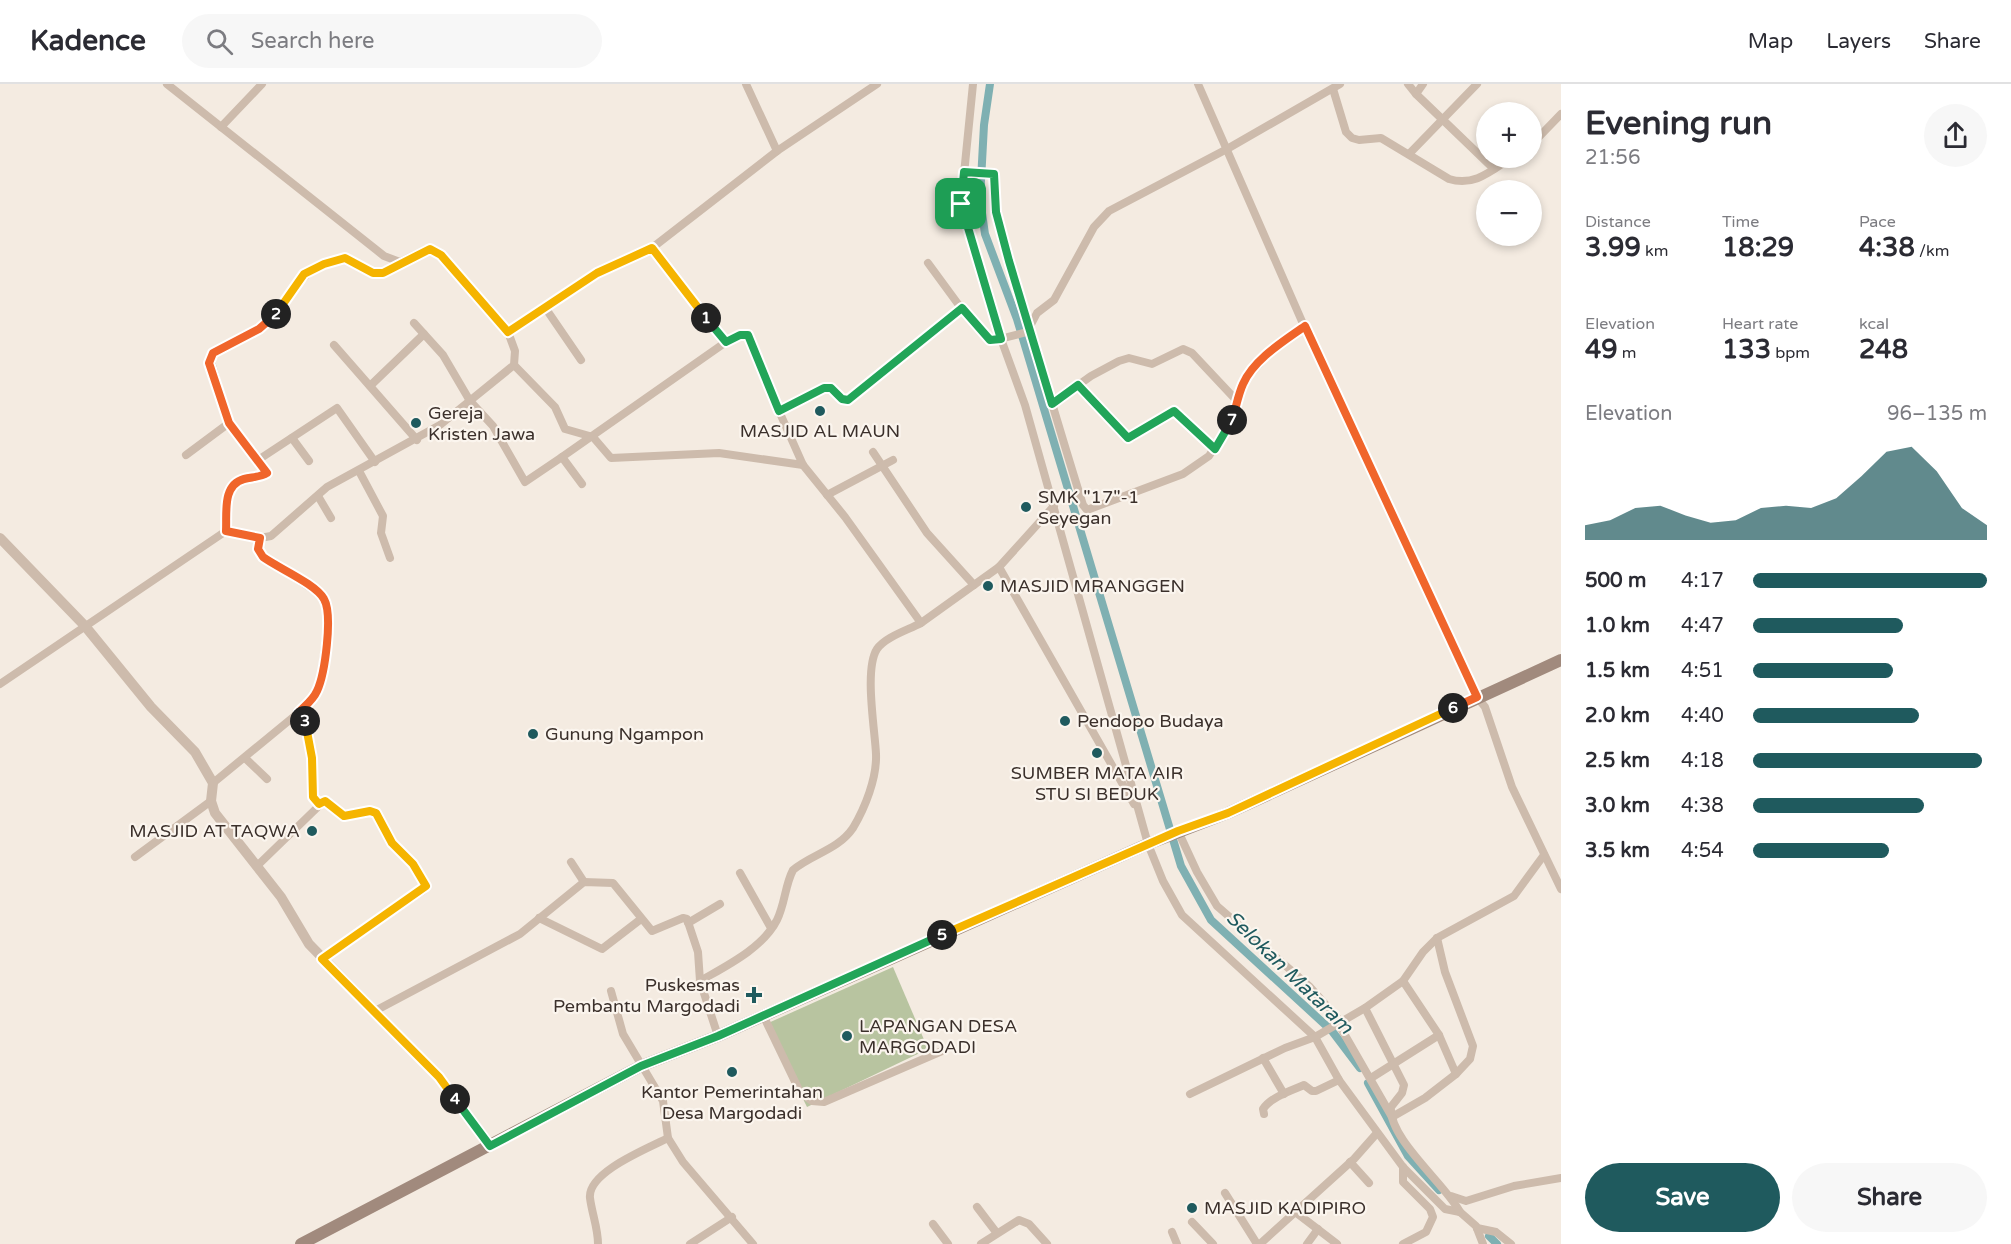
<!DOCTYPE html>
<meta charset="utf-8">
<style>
body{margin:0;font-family:"Varela Round",sans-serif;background:#f7f7f7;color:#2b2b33;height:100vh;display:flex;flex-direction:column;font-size:22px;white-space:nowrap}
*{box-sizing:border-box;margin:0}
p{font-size:20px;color:#7c7c81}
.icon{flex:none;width:33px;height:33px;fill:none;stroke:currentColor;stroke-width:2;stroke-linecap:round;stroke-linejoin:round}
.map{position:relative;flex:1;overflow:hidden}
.sheet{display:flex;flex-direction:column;background:#fff;width:450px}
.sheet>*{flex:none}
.controls{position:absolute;left:1476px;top:18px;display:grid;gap:12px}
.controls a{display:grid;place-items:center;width:66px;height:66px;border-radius:50%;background:#fff;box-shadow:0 3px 9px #0003;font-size:30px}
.pin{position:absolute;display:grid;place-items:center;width:51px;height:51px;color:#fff;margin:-26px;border-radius:12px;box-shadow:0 3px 9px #0006}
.km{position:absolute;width:30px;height:30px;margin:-15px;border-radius:50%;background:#222;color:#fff;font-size:16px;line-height:30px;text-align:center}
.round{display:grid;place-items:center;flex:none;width:63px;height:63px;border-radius:32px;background:#f7f7f7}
.summary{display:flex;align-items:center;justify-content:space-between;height:102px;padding:0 24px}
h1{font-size:33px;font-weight:700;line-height:45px}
.metrics{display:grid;grid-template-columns:repeat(3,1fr);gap:9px;height:102px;padding:6px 24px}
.metrics div{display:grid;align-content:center}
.metrics b{font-size:26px;font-weight:700}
.metrics small{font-size:16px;font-weight:400}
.metrics p{font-size:16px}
.chart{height:168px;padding:12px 24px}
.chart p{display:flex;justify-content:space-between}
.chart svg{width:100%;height:108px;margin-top:6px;fill:#1f5a5e;opacity:.7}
.primary-button{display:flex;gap:12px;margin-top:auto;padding:12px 24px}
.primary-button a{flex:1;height:69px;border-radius:36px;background:#1f5a5e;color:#fff;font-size:24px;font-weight:700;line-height:69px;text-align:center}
.primary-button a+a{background:#f7f7f7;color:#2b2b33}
ul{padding:0 24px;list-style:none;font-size:20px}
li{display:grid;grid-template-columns:96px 72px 1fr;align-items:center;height:45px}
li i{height:15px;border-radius:8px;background:#1f5a5e}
header{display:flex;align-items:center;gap:36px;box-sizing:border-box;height:84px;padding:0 30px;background:#fff;border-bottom:2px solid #e1e1e2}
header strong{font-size:28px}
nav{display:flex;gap:33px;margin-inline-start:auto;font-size:21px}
.search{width:420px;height:54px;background:#f7f7f7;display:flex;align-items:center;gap:15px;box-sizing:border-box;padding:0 21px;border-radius:33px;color:#7c7c81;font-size:22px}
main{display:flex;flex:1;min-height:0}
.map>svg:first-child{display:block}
.green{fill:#b8c4a0}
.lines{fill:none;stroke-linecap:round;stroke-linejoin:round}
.canal{stroke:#7fb0b2;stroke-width:8}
.minor{stroke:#cdbbac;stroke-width:8}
.tertiary{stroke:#cdbbac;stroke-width:10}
.secondary{stroke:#a18a7d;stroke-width:12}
.split-1-casing{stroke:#fff;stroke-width:12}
.split-2-casing{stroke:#fff;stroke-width:12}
.split-3-casing{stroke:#fff;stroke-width:12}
.split-4-casing{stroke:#fff;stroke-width:12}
.split-5-casing{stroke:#fff;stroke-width:12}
.split-6-casing{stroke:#fff;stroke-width:12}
.split-7-casing{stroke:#fff;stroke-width:12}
.split-8-casing{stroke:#fff;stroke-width:12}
.split-1{stroke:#22a559;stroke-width:8}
.split-2{stroke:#f5b400;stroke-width:8}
.split-3{stroke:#f0652b;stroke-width:8}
.split-4{stroke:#f5b400;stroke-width:8}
.split-5{stroke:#22a559;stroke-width:8}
.split-6{stroke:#f5b400;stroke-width:8}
.split-7{stroke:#f0652b;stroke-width:8}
.split-8{stroke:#22a559;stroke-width:8}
.poi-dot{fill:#1f5a5e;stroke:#fbf5ee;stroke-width:2}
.labels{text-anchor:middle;stroke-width:4.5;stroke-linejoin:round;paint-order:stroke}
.poi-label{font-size:18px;fill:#3b302b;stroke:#fbf5ee;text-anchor:start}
.water-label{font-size:20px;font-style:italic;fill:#1f5a5e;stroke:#fbf5ee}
</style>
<header>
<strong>Kadence</strong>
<div class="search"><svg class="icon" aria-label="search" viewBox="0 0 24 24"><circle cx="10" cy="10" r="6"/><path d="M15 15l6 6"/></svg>Search here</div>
<nav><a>Map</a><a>Layers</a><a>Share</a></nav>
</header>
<main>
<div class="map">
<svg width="1561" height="1160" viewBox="0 0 1561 1160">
<rect width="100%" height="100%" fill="#f4ebe1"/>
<polygon class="green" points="893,883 928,965 807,1023 766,940"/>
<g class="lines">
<g class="canal">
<polyline points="990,0 984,41 980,115 985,150 1017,235 1181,782 1211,836 1332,947 1360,984"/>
<polyline points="1368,999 1408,1072 1439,1106"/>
<polyline points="1489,1152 1497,1160"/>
</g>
<g class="minor">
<polyline points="167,0 384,172 400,178 426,165 437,167 508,248"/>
<polyline points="746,0 777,67"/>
<polyline points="973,0 961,120 964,134 1001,255 1025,321 1148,760 1163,797 1182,831 1315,953 1339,996 1403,1083 1445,1125 1460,1128 1476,1142 1483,1160"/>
<polyline points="1198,0 1304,242 1477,613 1485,623 1512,703 1561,805"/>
<polyline points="1408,0 1416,10"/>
<polyline points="1423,0 1416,10 1494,85"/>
<path d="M1333 5 1346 48 1352 54 1359 56 1381 54 1449 95C1474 103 1491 87 1511 74"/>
<polyline points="221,43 262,0"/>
<polyline points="1532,60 1561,30"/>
<polyline points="1409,70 1477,0"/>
<path d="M964 89 994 90C992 141 1014 193 1028 241 1047 301 1064 361 1083 421L1087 426 1183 390 1209 372 1232 335 1246 295 1269 269 1304 242"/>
<polyline points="652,164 726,258 740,251 748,251 779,327"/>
<polyline points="928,179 961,224"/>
<polyline points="544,222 581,276"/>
<polyline points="414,239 443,271 470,317 493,342 525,398 562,373"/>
<polyline points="334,261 417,356"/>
<polyline points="514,281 555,323 565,345 593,353 611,374 719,369 803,381"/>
<polyline points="1078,301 1126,353 1132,354 1174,327 1215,365"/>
<polyline points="370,302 424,250"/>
<polyline points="1052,320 1091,292 1119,277 1129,274 1152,280 1183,265 1192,269 1238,318"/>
<polyline points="292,354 309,377"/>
<polyline points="873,368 927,449 974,501"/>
<polyline points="186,371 229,339"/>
<polyline points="258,376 337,324 375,378"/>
<polyline points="359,387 383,432 381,449 390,474"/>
<polyline points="582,400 562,373 726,258"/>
<polyline points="827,411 893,376"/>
<polyline points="318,412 331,434"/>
<polyline points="1054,422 999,483 921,539 845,433 803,381 779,327 824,304 831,304 842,315 848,316 961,224 992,257 1027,248 1037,229 1054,216 1094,143 1109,127 1227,65 1340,0"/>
<path d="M226 447 229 406 236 397 267 389 229 339 210 274C220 259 244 255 258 245 296 219 293 181 345 174 372 188 372 196 400 178"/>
<polyline points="999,483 1134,720"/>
<polyline points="0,600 226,447 260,454 271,452 327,403 440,341 514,281 515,267 508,248 597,189 652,164 777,67 877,0"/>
<path d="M299 628C315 652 312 685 313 713L319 720"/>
<polyline points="245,674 267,695"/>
<polyline points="213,699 297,630 313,615 321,597 328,536 325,517 315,507 263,473 258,465 260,454"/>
<polyline points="1178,747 1197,788 1217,822 1309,902 1341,938"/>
<polyline points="135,773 211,717"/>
<polyline points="571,778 584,798"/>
<polyline points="257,782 324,717 344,732 370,727 376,729 392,759 413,780 426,802 424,806 322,875"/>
<polyline points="740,789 771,844"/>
<polyline points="539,834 602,865 641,835"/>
<polyline points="688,839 720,820"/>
<path d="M700 897C726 882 763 864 777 836 785 820 785 801 793 786 812 770 838 766 853 744 865 724 877 694 876 670 875 646 864 585 877 565 885 553 908 546 921 539"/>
<polyline points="1403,897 1439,951 1456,990 1470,975 1473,962 1445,888 1437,854"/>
<polyline points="611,907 623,950 663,1017 668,1054 683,1078 753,1160"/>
<path d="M1365 924 1404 1001 1402 1009 1391 1023C1388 1054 1445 1100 1460 1128"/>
<polyline points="373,928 520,850 584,798 613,799 652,847 683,834 687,835 698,868 700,897 718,952"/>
<polyline points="763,931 800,1008 812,1017 824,1018 942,967"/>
<polyline points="1338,939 1392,1033 1425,1014 1456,990"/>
<polyline points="1263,974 1284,1010"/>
<polyline points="1371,994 1439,951"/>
<polyline points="1190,1010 1285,964 1315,953 1365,924 1403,897 1423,868 1437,854 1514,812 1544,771"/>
<path d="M1264 1030 1263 1025C1271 1013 1290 1007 1304 1001L1312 1007H1316L1339 996"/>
<polyline points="1350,1078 1369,1099"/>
<polyline points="1225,1109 1257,1160"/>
<polyline points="1451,1112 1466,1117 1514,1102 1561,1094"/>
<polyline points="977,1123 996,1148"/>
<polyline points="1294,1127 1337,1160"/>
<polyline points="1192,1138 1213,1160"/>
<polyline points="933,1140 948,1160"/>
<polyline points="1477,1144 1496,1148 1511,1160"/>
<polyline points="1172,1148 1177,1160"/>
<path d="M598 1160C598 1144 592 1130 590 1114 587 1088 649 1064 668 1054"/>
<polyline points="690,1160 732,1133"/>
<polyline points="981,1160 1019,1136 1029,1140 1047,1160"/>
<polyline points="1260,1160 1354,1075 1377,1049"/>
<polyline points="1307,1160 1318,1145"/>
<polyline points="1403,1160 1426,1148 1433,1133 1430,1125 1403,1098 1403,1083"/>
</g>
<polyline class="tertiary" points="0,454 85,542 151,623 195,668 213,699 211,717 215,729 281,813 309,860 439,993 491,1062"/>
<polyline class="secondary" points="301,1160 641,982 718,952 1148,760 1228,729 1561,576"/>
</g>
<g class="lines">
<defs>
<polyline id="split-1" points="706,234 726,258 740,251 748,251 779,327 824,304 831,304 842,315 848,316 962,224 990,256 1001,255 961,120"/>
<polyline id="split-2" points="276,230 304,190 324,180 345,174 373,189 383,189 430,165 441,171 508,248 597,189 652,164 706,234"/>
<path id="split-3" d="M276 230 259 245 213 269 209 279 229 339 267 389C261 393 252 393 244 395 222 401 227 429 226 447L260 454 258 465 263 473C278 484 316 500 324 515 333 531 325 590 317 607 313 616 306 621 299 628L305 637"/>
<polyline id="split-4" points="305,637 312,674 313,713 319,720 325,717 344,732 370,727 376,729 392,759 413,780 426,802 322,875 439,993 455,1015"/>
<polyline id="split-5" points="455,1015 490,1062 641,982 718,952 942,851"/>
<polyline id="split-6" points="942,851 1178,747 1228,729 1453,624"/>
<path id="split-7" d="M1232 336C1236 324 1238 311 1243 300 1254 275 1284 257 1305 242L1477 613 1453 624"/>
<polyline id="split-8" points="961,120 964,88 994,90 996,128 1009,177 1052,320 1078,301 1128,354 1174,327 1215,365 1232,336"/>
</defs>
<use href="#split-1" class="split-1-casing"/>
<use href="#split-2" class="split-2-casing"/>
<use href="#split-3" class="split-3-casing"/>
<use href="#split-4" class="split-4-casing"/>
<use href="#split-5" class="split-5-casing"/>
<use href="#split-6" class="split-6-casing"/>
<use href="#split-7" class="split-7-casing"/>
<use href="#split-8" class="split-8-casing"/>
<use href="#split-1" class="split-1"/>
<use href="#split-2" class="split-2"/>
<use href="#split-3" class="split-3"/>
<use href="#split-4" class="split-4"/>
<use href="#split-5" class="split-5"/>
<use href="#split-6" class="split-6"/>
<use href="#split-7" class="split-7"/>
<use href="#split-8" class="split-8"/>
</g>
<g class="poi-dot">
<circle cx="820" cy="327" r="6"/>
<circle cx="416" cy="339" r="6"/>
<circle cx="1026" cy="423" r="6"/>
<circle cx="988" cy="502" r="6"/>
<circle cx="1065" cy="637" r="6"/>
<circle cx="533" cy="650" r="6"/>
<circle cx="1097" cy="669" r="6"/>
<circle cx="312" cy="747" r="6"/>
<path d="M751 902h6v6h6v6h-6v6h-6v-6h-6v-6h6z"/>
<circle cx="847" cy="952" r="6"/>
<circle cx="732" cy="988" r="6"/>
<circle cx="1192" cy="1124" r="6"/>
</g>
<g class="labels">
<g class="poi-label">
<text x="428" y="335">Gereja<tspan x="428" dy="21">Kristen Jawa</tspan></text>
<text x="820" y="353" text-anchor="middle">MASJID AL MAUN</text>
<text x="1038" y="419">SMK "17"-1<tspan x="1038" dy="21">Seyegan</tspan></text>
<text x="1000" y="508">MASJID MRANGGEN</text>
<text x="1077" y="643">Pendopo Budaya</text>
<text x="545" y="656">Gunung Ngampon</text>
<text x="1097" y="695" text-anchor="middle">SUMBER MATA AIR<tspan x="1097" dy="21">STU SI BEDUK</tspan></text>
<text x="300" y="753" text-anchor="end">MASJID AT TAQWA</text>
<text x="740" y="907" text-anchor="end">Puskesmas<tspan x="740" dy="21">Pembantu Margodadi</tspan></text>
<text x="859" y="948">LAPANGAN DESA<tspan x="859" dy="21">MARGODADI</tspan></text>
<text x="732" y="1014" text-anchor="middle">Kantor Pemerintahan<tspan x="732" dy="21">Desa Margodadi</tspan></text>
<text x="1204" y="1130">MASJID KADIPIRO</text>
</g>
<g class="water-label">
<text transform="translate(1290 888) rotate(44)" y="7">Selokan Mataram</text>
</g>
</g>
</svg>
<div class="controls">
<a>+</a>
<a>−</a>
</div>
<div class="pin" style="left:961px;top:120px;background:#1e9e55"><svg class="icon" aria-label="arrive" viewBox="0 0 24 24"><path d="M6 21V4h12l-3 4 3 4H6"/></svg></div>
<b class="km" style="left:706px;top:234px">1</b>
<b class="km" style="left:276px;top:230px">2</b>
<b class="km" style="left:305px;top:637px">3</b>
<b class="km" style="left:455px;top:1015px">4</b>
<b class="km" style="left:942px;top:851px">5</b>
<b class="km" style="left:1453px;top:624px">6</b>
<b class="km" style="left:1232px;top:336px">7</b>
</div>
<section class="sheet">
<div class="summary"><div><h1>Evening run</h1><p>21:56</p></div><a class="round"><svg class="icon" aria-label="share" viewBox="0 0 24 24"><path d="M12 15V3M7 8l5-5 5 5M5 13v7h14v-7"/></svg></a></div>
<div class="metrics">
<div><p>Distance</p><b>3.99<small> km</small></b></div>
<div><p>Time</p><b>18:29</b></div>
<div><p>Pace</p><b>4:38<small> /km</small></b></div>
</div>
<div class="metrics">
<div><p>Elevation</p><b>49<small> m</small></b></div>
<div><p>Heart rate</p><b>133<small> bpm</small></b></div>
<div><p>kcal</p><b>248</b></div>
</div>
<div class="chart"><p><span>Elevation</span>96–135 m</p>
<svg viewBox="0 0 160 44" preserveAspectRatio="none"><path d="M0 44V38L10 36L20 31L30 30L40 34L50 37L60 36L70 31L80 30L90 31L100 27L110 18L120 8L130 6L140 16L150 31L160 38V44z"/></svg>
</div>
<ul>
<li><b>500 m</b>4:17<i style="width:100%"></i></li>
<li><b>1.0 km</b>4:47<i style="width:64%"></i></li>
<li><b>1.5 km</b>4:51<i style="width:60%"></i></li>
<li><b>2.0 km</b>4:40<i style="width:71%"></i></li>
<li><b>2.5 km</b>4:18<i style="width:98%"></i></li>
<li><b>3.0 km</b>4:38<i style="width:73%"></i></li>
<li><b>3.5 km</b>4:54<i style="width:58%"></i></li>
</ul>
<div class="primary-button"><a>Save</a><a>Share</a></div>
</section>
</main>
